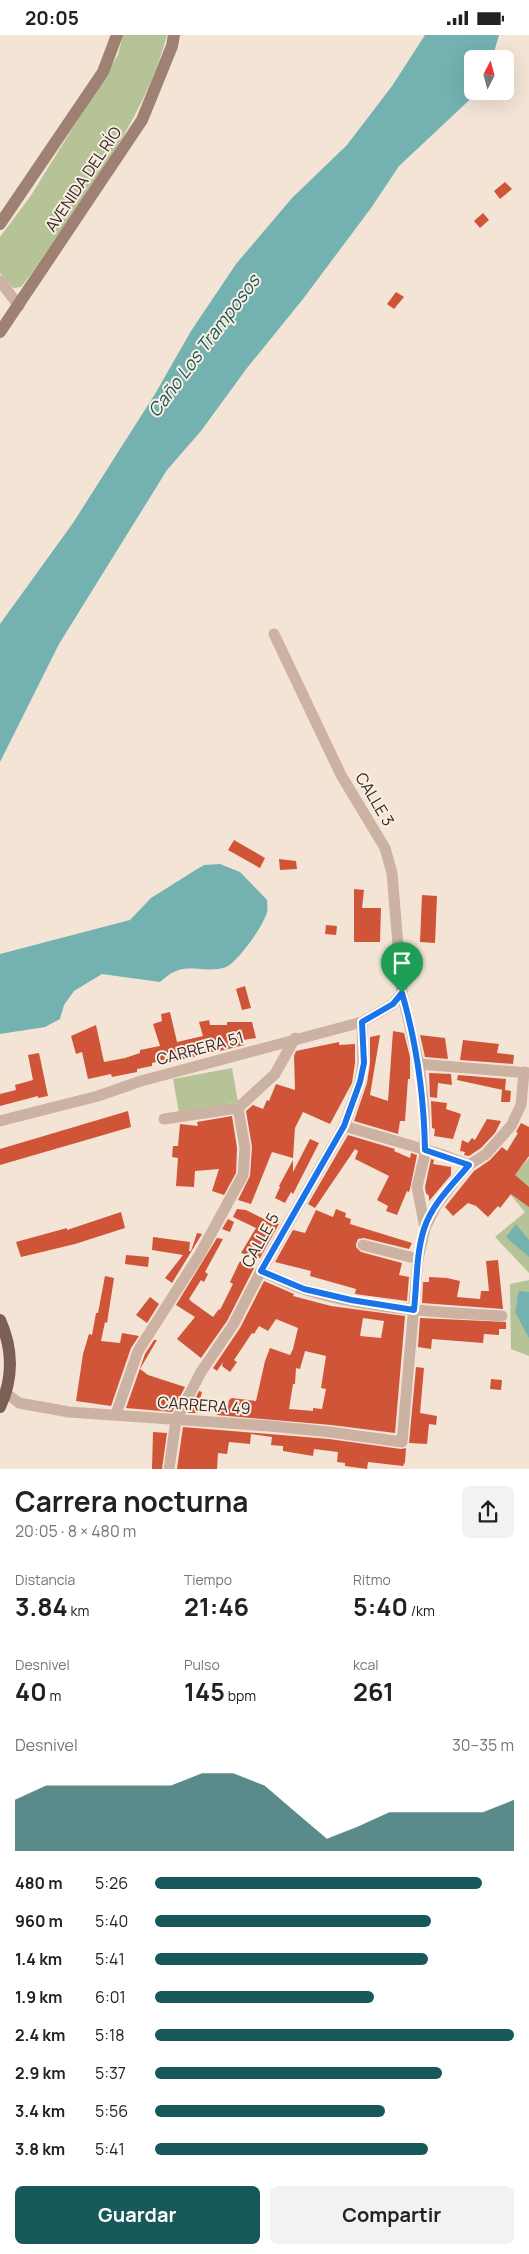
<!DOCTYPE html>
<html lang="es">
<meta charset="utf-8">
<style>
body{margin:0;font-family:Manrope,sans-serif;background:#f2f2f2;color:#222;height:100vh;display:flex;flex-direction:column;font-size:19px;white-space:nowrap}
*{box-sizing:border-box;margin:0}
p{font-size:16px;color:#767676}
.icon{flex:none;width:28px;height:28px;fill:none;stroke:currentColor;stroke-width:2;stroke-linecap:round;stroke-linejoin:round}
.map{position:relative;height:1434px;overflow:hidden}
.drawer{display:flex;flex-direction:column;background:#fff;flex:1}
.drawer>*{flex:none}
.needle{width:32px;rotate:6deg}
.buttons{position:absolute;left:464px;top:15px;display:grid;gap:10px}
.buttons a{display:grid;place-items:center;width:50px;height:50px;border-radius:8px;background:#fff;box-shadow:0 5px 20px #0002;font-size:25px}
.pin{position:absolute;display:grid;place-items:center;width:42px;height:42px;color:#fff;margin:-51px -21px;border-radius:50% 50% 50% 0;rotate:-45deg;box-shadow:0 0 5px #0007}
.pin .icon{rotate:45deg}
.round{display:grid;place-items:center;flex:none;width:52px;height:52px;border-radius:8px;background:#f2f2f2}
.head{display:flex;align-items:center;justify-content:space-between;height:85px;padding:0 15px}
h1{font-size:28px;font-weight:700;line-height:38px}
.stats{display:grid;grid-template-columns:repeat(3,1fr);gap:8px;height:85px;padding:5px 15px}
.stats div{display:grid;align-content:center}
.stats b{font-size:25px;font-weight:700}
.stats small{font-size:14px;font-weight:400}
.stats p{font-size:14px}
.chart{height:140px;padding:10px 15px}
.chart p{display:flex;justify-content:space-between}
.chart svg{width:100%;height:90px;margin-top:5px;fill:#17595a;opacity:.7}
.cta{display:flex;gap:10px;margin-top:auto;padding:10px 15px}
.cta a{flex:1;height:58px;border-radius:8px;background:#17595a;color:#fff;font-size:20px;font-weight:700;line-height:58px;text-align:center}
.cta a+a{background:#f2f2f2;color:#222}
ul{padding:0 15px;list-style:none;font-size:16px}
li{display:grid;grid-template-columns:80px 60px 1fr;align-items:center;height:38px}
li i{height:12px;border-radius:6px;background:#17595a}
.status{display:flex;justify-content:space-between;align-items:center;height:35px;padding:0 25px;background:#fff;direction:ltr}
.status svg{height:14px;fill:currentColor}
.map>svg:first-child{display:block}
.green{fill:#b6c396}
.water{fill:#73b2b1}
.building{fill:#d05437;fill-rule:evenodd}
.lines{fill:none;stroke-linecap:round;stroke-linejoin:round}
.minor{stroke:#ccb2a2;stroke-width:11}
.secondary{stroke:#9f8173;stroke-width:12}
.primary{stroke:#795f54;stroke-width:12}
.route-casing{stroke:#fff;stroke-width:10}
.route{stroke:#1a73e8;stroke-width:6}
.labels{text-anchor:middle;stroke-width:4;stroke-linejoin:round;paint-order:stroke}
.street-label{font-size:16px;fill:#352925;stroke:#faeee3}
.water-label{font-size:18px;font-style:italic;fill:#17595a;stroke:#faeee3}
</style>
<div class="status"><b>20:05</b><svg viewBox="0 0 49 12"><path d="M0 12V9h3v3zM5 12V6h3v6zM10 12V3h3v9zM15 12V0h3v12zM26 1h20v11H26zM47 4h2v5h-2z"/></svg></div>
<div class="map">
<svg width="529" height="1434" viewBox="0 0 529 1434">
<rect width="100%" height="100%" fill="#f3e4d6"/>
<g class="green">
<path d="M123 0H167C143 89 82 163 31 239L21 252 13 253 0 238V202L30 162 118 20Z"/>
<polygon points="232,1033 238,1067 179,1078 173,1044"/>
<polygon points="529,1123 529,1238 495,1202 525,1177 504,1152"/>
<polygon points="529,1245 529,1321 511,1314 510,1249"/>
</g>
<g class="water">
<polygon points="425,0 499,0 492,24 472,24 472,56 479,56 399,131 371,173 303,264 247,333 201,396 167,435 59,609 0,727 0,589 73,488 155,359 191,296 236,229 292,163 347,110 392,51"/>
<path d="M220 829 240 837 267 865C267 869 268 874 267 877 264 890 238 927 226 932 209 938 191 930 176 936 170 938 165 943 160 947L102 939 74 956 64 970 60 984 45 992 0 999V919L130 885 151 863 194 836 204 830Z"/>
<polygon points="516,1189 529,1205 529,1222 506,1202"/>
<path d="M519 1256 529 1257V1303L515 1277C518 1270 516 1263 519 1256Z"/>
</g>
<g class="building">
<polygon points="505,147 512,154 500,164 494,156"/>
<polygon points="483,178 489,185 480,193 474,186"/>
<polygon points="396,257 404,262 394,274 387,269"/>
<polygon points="234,805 265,823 260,833 228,815"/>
<polygon points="279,824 296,826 297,834 280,835"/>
<polygon points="354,854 364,855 362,873 381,873 380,907 354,907"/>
<polygon points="422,860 437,861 435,908 420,907"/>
<polygon points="326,890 337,891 336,900 325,899"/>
<polygon points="245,951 251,973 242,975 236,954"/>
<polygon points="170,977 177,1007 203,1001 199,987 209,985 210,990 227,990 227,987 252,987 256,1003 243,1005 244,1010 220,1016 202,1018 202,1020 174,1026 173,1022 152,1028 152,1031 137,1034 137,1037 112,1042 111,1039 88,1044 82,1017 76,1019 71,1001 96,990 104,1027 125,1023 140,1018 140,1015 160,1011 153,989 162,986 161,979"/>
<polygon points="393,996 404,998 410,1022 410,1044 408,1044 405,1086 400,1086 398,1099 354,1086 367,1048 370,1028 370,1002 380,1000 370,1060 388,1066"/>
<polygon points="420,1000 445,1003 448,1024 425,1022"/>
<polygon points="463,1005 499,1009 497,1018 514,1020 513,1029 460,1025"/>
<polygon points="339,1007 339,1010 355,1009 355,1028 352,1048 330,1089 303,1077 295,1093 293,1123 272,1117 251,1169 238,1165 250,1141 252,1112 246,1076 253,1070 263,1074 267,1065 269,1066 276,1049 295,1055 294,1021 296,1016"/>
<polygon points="39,1018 48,1061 38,1063 38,1061 0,1071 0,1059 16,1055 15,1050 33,1045 28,1020"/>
<polygon points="429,1038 451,1039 452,1050 438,1048 437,1063 430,1062"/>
<polygon points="458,1040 506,1044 505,1055 511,1056 510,1067 501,1067 502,1055 503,1055 457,1045"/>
<polygon points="431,1066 447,1068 446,1074 461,1079 453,1104 434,1101 435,1094 432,1093"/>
<polygon points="128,1076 131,1092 0,1130 0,1114"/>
<polygon points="232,1081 237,1113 236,1138 224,1160 212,1156 219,1134 195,1136 194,1152 176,1151 178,1123 172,1122 173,1111 178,1111 180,1089 198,1091 197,1087"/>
<polygon points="487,1084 501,1086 495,1098 481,1113 469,1121 464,1120 465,1117 460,1116 462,1105 468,1108 472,1103 475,1105"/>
<polygon points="521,1088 529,1092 529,1121 515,1140 529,1152 529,1172 511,1159 500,1173 498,1171 488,1182 476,1171 468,1168 453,1181 445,1172 474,1136 490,1125 502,1112 507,1116 518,1098 516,1097"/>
<polygon points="348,1100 395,1114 394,1116 410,1123 411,1118 417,1120 410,1154 409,1157 407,1156 397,1180 386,1176 388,1171 377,1165 389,1141 355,1124 358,1116 355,1114 315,1173 308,1169"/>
<polygon points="310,1104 319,1108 293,1159 291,1157 285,1168 275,1163 280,1152 279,1151 293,1125 293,1137"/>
<polygon points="431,1124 434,1125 433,1129 451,1132 451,1140 429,1166 429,1161 426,1158 425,1152"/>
<polygon points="237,1174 246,1175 264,1184 265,1182 279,1189 260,1223 241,1218 256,1193 233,1182"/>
<polygon points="336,1174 346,1178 345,1182 351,1184 350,1189 412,1208 409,1214 364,1203 358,1204 356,1209 356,1212 361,1217 402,1228 399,1240 409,1242 407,1266 355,1259 356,1254 310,1241 311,1236 275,1227 293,1195 305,1198 316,1175 333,1182"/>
<polygon points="121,1177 125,1193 75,1209 21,1222 16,1207 67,1193 67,1195"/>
<polygon points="228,1184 234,1187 230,1197 222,1194"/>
<polygon points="197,1198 202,1199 172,1248 165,1243 183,1220 152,1215 153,1202 190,1207 189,1216 191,1216"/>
<polygon points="217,1203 223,1204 205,1237 208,1239 204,1247 201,1245 189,1264 192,1267 213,1282 219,1274 220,1275 233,1249 230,1247 240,1226 254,1233 227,1286 201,1323 177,1304 195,1282 176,1270"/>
<polygon points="126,1220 149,1222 148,1232 125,1229"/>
<polygon points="498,1225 503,1274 422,1268 423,1247 429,1247 429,1242 447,1243 460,1246 457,1262 480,1264 481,1256 489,1256 486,1226"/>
<polygon points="105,1241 114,1243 107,1288 105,1287 101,1306 120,1308 122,1298 139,1301 131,1313 111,1371 76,1366 83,1319 89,1299 92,1300 96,1278 98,1278"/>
<path d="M264 1246 294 1259 293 1261 331 1271 405 1281 395 1398 331 1390 217 1380 218 1371 228 1372 229 1365 232 1363 256 1366 265 1326 270 1313 290 1320 293 1314 298 1293 276 1284 268 1296 259 1291 254 1299 252 1298 234 1325 237 1327 230 1337 222 1331 223 1327 217 1336 213 1333 240 1293ZM363 1283 384 1286 381 1303 360 1301ZM305 1316 326 1321 321 1353 326 1354 322 1374 313 1373V1376L289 1374 293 1349H295L296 1333 300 1334Z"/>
<polygon points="150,1262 159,1269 147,1288 136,1280"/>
<polygon points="420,1283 506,1287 506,1294 499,1294 499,1300 484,1299 483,1308 432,1304 431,1314 418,1312"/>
<polygon points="154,1305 157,1305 140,1334 148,1340 185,1352 172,1377 126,1373 145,1319"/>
<polygon points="416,1332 424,1333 420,1378 437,1381 436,1390 429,1389 427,1409 409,1408"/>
<polygon points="491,1344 502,1345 501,1355 490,1354"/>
<polygon points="199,1356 202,1357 196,1378 188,1378"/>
<polygon points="183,1392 329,1404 401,1414 406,1413 405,1427 403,1431 368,1427 367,1434 345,1431 345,1428 337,1427 338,1417 314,1414 313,1421 283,1416 283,1411 271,1410 272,1402 251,1399 250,1409 229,1407 227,1419 218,1418 217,1434 177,1434"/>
<polygon points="153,1397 167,1398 162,1434 152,1434"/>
</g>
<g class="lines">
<g class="minor">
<polyline points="0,246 19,271"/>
<polyline points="274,599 341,740 385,813 392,838 402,958 419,1029 424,1073 425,1119 417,1152 425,1193"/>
<polyline points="419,1029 529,1038"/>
<polyline points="164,1084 238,1073 275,1039 295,1003"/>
<polyline points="0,1086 98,1061 141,1046 362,987 393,969 402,958"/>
<polyline points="344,1091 440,1119 469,1130"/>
<polyline points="363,1210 418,1224"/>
<path d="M261 1236C275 1242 289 1249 303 1254 364 1274 439 1277 502 1281"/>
<polyline points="6,1358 19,1368 69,1377 270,1391 330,1397 402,1407 418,1224 425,1193 436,1171 455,1146 469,1130 486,1119 511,1091 521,1070 524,1037"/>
<polyline points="116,1379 138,1316 200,1219 243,1140 245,1113 238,1073"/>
<polyline points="169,1434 176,1385 201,1337 233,1290 261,1236 344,1091 360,1047 363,1028 362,987"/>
</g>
<g class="secondary">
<polyline points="0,189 103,37 117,0"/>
<polyline points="0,297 142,85 172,11 174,0"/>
</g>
<path class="primary" d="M0 1285C13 1314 14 1342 0 1372"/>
</g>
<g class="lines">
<defs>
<path id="route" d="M402 958C417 1010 424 1061 425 1115L469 1130C453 1149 432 1169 424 1194 416 1219 417 1248 414 1275L351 1265 304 1254 261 1236 344 1091 360 1047 364 1028 362 987 393 969Z"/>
</defs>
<use href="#route" class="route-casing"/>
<use href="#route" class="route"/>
</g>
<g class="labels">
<g class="street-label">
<text transform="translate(83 144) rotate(-56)" y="6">AVENIDA DEL RÍO</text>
<text transform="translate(375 764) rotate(59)" y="6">CALLE 3</text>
<text transform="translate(200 1013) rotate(-15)" y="6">CARRERA 51</text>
<text transform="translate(260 1205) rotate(-61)" y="6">CALLE 5</text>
<text transform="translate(204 1370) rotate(4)" y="6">CARRERA 49</text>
</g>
<g class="water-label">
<text transform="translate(204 311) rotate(-53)" y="6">Caño Los Tramposos</text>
</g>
</g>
</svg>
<div class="buttons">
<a><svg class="needle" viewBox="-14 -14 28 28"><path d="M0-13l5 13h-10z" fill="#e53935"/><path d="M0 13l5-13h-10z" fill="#767676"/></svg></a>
</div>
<div class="pin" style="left:402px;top:958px;background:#1e9e55"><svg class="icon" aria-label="arrive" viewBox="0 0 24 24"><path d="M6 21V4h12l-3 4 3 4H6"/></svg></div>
</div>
<section class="drawer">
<div class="head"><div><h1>Carrera nocturna</h1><p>20:05 · 8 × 480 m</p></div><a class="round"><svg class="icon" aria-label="share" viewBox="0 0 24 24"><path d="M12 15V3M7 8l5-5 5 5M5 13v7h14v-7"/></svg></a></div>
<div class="stats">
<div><p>Distancia</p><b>3.84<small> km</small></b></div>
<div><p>Tiempo</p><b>21:46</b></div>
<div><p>Ritmo</p><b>5:40<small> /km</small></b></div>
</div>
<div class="stats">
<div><p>Desnivel</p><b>40<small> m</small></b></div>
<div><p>Pulso</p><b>145<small> bpm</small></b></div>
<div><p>kcal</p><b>261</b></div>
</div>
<div class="chart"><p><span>Desnivel</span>30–35 m</p>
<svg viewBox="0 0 160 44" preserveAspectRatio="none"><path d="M0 44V19L10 12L20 12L30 12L40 12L50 12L60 6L70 6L80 12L90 25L100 38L110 32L120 25L130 25L140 25L150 25L160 19V44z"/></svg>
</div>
<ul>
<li><b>480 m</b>5:26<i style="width:91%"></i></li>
<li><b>960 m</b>5:40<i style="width:77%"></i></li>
<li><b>1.4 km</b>5:41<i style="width:76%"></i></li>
<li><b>1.9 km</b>6:01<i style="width:61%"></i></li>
<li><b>2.4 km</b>5:18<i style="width:100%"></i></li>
<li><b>2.9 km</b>5:37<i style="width:80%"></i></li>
<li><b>3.4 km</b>5:56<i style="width:64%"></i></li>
<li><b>3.8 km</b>5:41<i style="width:76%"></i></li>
</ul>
<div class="cta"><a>Guardar</a><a>Compartir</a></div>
</section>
